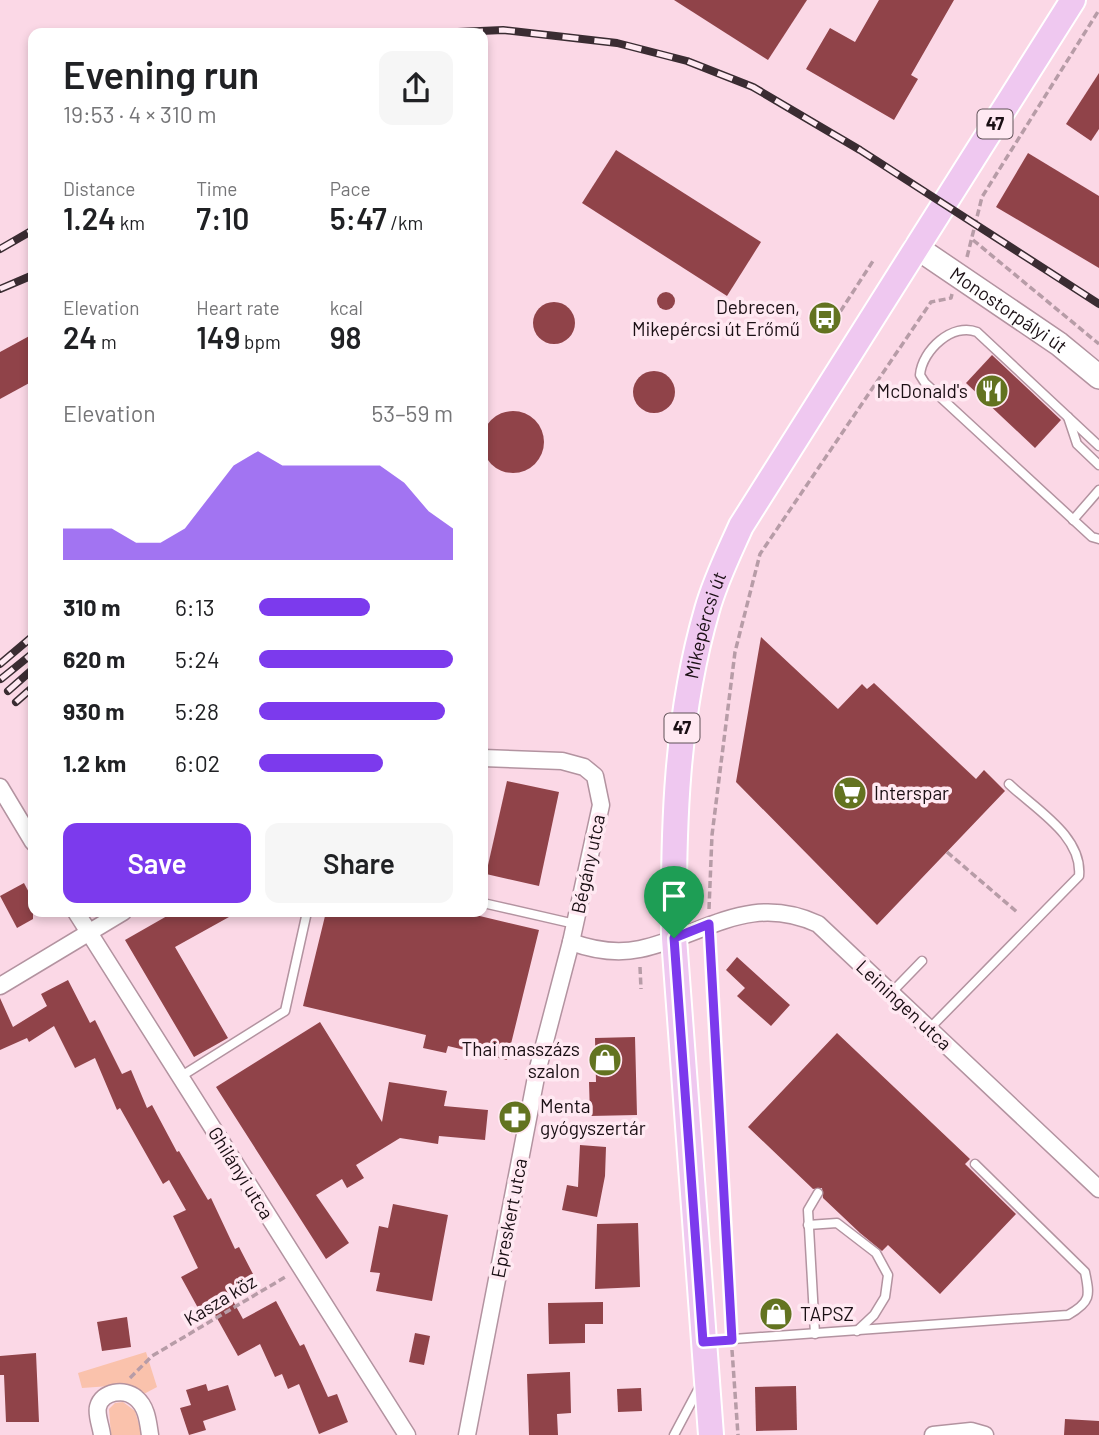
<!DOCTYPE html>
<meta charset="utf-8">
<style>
body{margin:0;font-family:Barlow,sans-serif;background:#f6f6f6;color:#202124;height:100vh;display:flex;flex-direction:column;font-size:26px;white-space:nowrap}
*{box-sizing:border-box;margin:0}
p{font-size:23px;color:#757577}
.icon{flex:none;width:38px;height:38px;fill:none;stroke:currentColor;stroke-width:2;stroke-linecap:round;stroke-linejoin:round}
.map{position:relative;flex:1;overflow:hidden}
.drawer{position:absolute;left:28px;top:28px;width:460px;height:889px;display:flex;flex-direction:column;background:#fff;border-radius:14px;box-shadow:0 4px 10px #0003}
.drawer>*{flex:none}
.pin{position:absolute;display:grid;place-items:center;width:60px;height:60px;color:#fff;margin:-72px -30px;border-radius:50% 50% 50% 0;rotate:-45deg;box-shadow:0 0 7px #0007}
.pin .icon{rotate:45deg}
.round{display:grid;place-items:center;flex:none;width:74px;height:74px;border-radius:14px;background:#f6f6f6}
.overview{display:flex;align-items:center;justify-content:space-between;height:119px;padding:0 35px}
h1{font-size:38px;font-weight:600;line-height:52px}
.stats{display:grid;grid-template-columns:repeat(3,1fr);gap:10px;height:119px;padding:7px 35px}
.stats div{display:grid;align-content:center}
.stats b{font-size:30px;font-weight:600}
.stats small{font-size:19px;font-weight:400}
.stats p{font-size:19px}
.chart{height:196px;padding:14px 35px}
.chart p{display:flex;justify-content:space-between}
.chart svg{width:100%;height:126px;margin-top:7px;fill:#7c3aed;opacity:.7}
.primary-button{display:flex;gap:14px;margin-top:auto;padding:14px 35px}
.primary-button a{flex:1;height:80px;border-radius:14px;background:#7c3aed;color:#fff;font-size:28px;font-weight:600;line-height:80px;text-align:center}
.primary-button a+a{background:#f6f6f6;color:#202124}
ul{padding:0 35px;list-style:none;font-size:23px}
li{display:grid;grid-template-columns:112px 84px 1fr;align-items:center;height:52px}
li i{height:18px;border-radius:9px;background:#7c3aed}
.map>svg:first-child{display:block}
.green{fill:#fac2ac}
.building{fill:#904349}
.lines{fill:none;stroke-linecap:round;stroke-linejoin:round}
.lane-casing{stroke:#b393a0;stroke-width:11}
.street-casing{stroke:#b393a0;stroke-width:19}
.secondary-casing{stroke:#b393a0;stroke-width:26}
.primary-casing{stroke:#fff;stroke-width:28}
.path{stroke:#b79ca7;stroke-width:3.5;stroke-dasharray:7 3.5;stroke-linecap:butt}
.lane{stroke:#fff;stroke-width:8}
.street{stroke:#fff;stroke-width:16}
.secondary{stroke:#fff;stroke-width:23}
.primary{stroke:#efc8f0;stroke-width:24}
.rail-casing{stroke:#3a2c32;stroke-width:8}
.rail{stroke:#ffe9f2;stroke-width:5;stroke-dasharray:16;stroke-linecap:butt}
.route-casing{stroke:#fff;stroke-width:14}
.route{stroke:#7c3aed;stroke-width:9}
.labels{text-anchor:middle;stroke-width:7;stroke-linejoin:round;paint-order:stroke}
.shield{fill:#ffe9f2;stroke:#5f5057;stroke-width:2}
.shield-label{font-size:18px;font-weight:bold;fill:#1a0f14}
.poi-label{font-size:19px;fill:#1a0f14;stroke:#ffe9f2;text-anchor:end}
.street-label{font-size:19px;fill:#1a0f14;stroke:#ffe9f2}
</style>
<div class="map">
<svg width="1099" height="1435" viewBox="0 0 1099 1435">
<rect width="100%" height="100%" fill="#fbd8e6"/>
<g class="green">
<polygon points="146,1352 157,1387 142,1395 124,1385 82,1388 78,1373"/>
<polygon points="123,1402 135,1411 142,1435 111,1435 109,1409 115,1403"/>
</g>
<g class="building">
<polygon points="674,0 807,0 768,60"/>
<polygon points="879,0 954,0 911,75 918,79 894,120 806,69 830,28 855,42"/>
<polygon points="1099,73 1099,129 1091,141 1066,124"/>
<polygon points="616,150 761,242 727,296 582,203"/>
<polygon points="1028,153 1099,196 1099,268 996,207"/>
<circle cx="666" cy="301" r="9"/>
<circle cx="554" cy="323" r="21"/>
<polygon points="33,334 33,381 0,399 0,352"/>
<polygon points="992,355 1061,420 1035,448 966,383"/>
<circle cx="654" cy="392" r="21"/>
<circle cx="513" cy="442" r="31"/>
<polygon points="761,637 838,709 862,684 867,689 874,683 976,779 984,770 1005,791 877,925 736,782"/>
<polygon points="507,781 559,792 539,886 486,874"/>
<polygon points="24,883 33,900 33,919 17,928 0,896"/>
<polygon points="174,912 238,912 175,947 228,1038 194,1057 125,940"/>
<polygon points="326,912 463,912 539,930 507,1060 448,1046 446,1053 423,1048 426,1035 303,1006"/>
<polygon points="737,957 790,1005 771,1026 737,996 745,988 726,970"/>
<polygon points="68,980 90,1023 95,1020 122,1074 131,1070 147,1108 152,1105 177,1152 179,1151 208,1200 211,1198 235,1249 239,1247 253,1274 228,1292 243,1319 276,1301 300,1346 304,1344 328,1397 337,1394 348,1422 319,1434 299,1384 288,1389 282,1374 275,1377 260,1344 238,1356 208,1302 198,1308 181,1277 198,1268 173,1216 186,1210 169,1180 163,1184 120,1108 117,1110 95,1058 75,1068 54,1026 29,1042 27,1038 0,1050 0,998 13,1027 47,1006 41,994"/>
<polygon points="320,1022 382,1122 389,1082 447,1091 444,1106 488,1110 485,1140 439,1136 438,1144 400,1138 356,1165 364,1178 347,1188 342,1179 316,1195 349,1243 326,1259 216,1087"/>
<polygon points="837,1033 970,1159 965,1164 1016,1214 940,1294 888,1245 882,1251 860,1233 823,1198 822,1188 813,1189 748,1127"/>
<polygon points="635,1037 637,1115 590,1116 589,1082 596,1082 595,1038"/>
<polygon points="580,1145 606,1147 605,1176 597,1217 562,1210 567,1185 578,1187"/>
<polygon points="393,1204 448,1215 432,1301 376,1291 380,1273 370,1272 379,1226 388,1228"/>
<polygon points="638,1223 640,1287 595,1289 597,1224"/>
<polygon points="603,1302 603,1324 585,1324 585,1343 549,1344 548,1303"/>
<polygon points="127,1317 131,1347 102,1351 97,1322"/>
<polygon points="415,1333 430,1336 424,1365 409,1362"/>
<polygon points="36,1353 39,1422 6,1422 4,1375 0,1375 0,1356"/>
<polygon points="570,1372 571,1413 557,1414 558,1435 529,1435 527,1374"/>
<polygon points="206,1384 208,1391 228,1385 236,1410 203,1421 206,1430 189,1435 180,1408 191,1405 186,1390"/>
<polygon points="796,1386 797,1430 756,1431 755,1387"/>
<polygon points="641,1388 642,1411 618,1412 617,1389"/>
<polygon points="1065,1419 1099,1421 1099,1435 1064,1435"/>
</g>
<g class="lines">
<defs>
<g id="lane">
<polyline points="1068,417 1077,444 1099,465"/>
<path d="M1099 446 977 332C953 322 922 350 920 375L925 383 1092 537 1099 539"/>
<polyline points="1073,520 1099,490"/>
<polyline points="483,903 575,924"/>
<polyline points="891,993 922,961"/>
<path d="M929 1029 1079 876C1083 836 1035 809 1009 784"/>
<polyline points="180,1077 285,1011 307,912"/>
<polyline points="808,1225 837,1223 876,1253 888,1275 885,1297 874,1315 857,1331"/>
<polyline points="815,1334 808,1210 818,1193"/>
<path d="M706 1341 1068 1315C1091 1302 1090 1296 1085 1272L975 1164"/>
<polyline points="674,1435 700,1386"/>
</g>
<g id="street">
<polyline points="0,787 33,842"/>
<polyline points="76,912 407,1435"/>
<path d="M571 942C593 950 617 954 640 949 705 935 749 892 818 924L1099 1189"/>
<polyline points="0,986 123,912"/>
<path d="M102 1435C101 1426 96 1415 98 1407 102 1391 125 1388 136 1398 147 1407 148 1422 150 1435"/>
<polyline points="467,1435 537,1072 571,942 601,805 595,776 584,767 562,761 483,758"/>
<polyline points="933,1435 971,1431 985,1435"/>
</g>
<g id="secondary">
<path id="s1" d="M916 247 1059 344 1099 377"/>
</g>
<g id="primary">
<path id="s2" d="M711 1435 674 938C673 827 676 717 707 610 715 581 729 553 741 526L1073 0"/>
</g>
</defs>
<use href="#lane" class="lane-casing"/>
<use href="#street" class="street-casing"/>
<use href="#secondary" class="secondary-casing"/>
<use href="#primary" class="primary-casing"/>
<g class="path">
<polyline points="973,240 1099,344"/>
<polyline points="967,257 982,197 1099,10"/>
<polyline points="829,329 873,261"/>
<polyline points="947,852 1017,912"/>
<polyline points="709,909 712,835 735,652 760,554 931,302 951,298 952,294"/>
<polyline points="708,944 731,1328"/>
<polyline points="640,967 641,989"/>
<polyline points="732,1350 738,1435"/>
<polyline points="130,1378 152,1356 287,1276"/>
</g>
<use href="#lane" class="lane"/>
<use href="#street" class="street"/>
<use href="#secondary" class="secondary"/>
<use href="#primary" class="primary"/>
<defs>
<g id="rail">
<polyline points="435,33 503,30 617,43 687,61 753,87 860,150 1099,304"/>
<polyline points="0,249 33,230"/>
<polyline points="0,289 33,275"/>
<polyline points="0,664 33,636"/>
<polyline points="1,679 33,653"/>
<polyline points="8,691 33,669"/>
<polyline points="16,702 33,687"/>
</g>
</defs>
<use href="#rail" class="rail-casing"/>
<use href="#rail" class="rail"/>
</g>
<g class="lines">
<defs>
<polygon id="route" points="709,924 732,1340 703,1342 674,938"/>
</defs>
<use href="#route" class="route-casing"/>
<use href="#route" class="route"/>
</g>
<defs>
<symbol id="bus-disc" viewBox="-11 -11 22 22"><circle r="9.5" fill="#637320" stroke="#ffe9f2"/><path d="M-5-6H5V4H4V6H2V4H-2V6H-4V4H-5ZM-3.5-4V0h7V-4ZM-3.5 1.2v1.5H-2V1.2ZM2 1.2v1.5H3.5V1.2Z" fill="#fff"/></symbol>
<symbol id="restaurant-disc" viewBox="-11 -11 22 22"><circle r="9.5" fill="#637320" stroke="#ffe9f2"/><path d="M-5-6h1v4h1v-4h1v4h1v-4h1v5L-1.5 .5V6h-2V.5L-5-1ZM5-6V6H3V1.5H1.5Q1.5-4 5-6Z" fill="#fff"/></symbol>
<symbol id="supermarket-disc" viewBox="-11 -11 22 22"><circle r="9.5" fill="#637320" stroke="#ffe9f2"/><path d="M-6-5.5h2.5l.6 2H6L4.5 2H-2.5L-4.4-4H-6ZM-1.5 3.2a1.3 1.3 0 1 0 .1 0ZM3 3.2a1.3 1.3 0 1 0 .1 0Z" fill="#fff"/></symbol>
<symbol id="shop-disc" viewBox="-11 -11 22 22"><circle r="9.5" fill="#637320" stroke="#ffe9f2"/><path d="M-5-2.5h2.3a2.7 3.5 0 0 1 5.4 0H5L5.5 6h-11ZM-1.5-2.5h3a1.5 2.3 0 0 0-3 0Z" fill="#fff"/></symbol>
<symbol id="pharmacy-disc" viewBox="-11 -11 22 22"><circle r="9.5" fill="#637320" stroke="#ffe9f2"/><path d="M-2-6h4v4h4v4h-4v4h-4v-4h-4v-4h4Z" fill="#fff"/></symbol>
</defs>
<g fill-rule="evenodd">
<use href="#bus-disc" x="806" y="299" width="38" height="38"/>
<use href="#restaurant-disc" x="973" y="372" width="38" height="38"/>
<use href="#supermarket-disc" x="831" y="774" width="38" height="38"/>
<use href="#shop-disc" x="586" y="1041" width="38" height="38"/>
<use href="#pharmacy-disc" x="496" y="1098" width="38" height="38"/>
<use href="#shop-disc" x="757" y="1295" width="38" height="38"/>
</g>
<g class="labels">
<g class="shield">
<rect x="977.5" y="109.5" width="35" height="29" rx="5"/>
<rect x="664.5" y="713.5" width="35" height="29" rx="5"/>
</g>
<g class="shield-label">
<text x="995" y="130">47</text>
<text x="682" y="734">47</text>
</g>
<g class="poi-label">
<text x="800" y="314">Debrecen,<tspan x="800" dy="22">Mikepércsi út Erőmű</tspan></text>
<text x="968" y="398">McDonald's</text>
<text x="874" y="800" text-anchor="start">Interspar</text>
<text x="580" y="1056">Thai masszázs<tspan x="580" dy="22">szalon</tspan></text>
<text x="540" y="1113" text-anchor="start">Menta<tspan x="540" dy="22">gyógyszertár</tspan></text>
<text x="800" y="1321" text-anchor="start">TAPSZ</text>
</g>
<g class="street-label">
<text dy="7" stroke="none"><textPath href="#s1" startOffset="112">Monostorpályi út</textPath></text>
<text dy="7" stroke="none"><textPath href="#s2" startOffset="814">Mikepércsi út</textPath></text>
<text transform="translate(588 864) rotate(-78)" y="7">Bégány utca</text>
<text transform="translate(904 1005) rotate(43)" y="7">Leiningen utca</text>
<text transform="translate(241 1173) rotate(58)" y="7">Ghilányi utca</text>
<text transform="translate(509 1218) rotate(-79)" y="7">Epreskert utca</text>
<text transform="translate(220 1300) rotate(-31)" y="7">Kasza köz</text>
</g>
</g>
</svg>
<div class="pin" style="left:674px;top:938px;background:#1e9e55"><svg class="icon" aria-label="arrive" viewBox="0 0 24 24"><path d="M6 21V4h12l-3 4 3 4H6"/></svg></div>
<section class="drawer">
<div class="overview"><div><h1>Evening run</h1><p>19:53 · 4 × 310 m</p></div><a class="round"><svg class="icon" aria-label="share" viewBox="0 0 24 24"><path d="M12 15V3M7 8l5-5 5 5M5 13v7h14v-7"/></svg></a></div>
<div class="stats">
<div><p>Distance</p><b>1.24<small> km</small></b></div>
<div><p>Time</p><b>7:10</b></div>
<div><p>Pace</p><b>5:47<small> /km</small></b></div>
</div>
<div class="stats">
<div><p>Elevation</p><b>24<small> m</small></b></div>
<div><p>Heart rate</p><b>149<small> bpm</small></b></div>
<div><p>kcal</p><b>98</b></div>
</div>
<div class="chart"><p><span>Elevation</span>53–59 m</p>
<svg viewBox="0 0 160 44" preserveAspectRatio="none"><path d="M0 44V33L10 33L20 33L30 38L40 38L50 33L60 22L70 11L80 6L90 11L100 11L110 11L120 11L130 11L140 17L150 27L160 33V44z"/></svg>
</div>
<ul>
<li><b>310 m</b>6:13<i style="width:57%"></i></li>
<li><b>620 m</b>5:24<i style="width:100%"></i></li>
<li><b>930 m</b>5:28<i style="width:96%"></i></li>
<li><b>1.2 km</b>6:02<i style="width:64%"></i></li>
</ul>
<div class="primary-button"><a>Save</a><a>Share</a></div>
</section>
</div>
